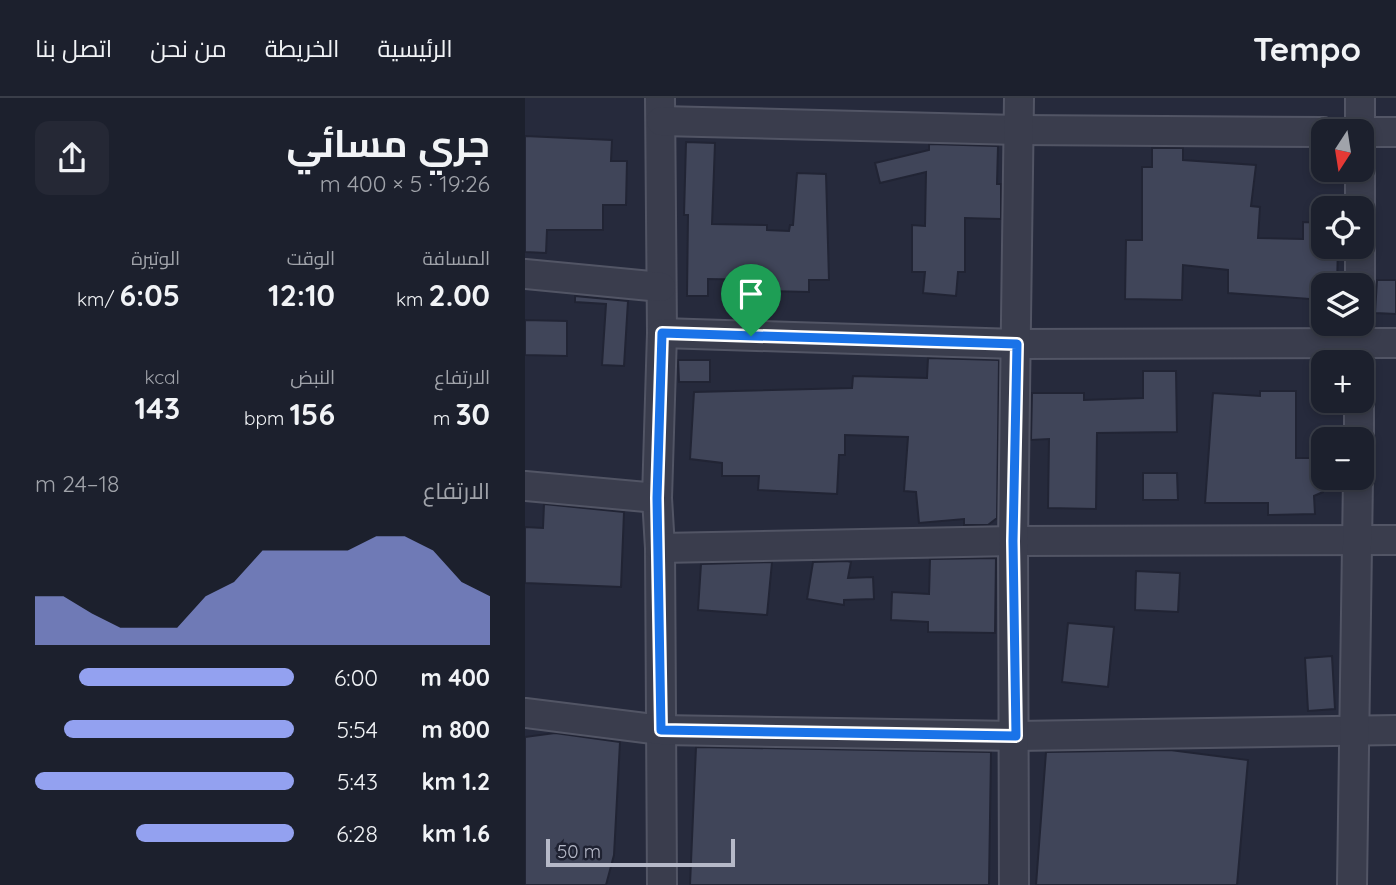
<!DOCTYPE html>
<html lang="ar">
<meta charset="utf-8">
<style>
body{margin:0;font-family:Quicksand,Cairo,sans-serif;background:#252835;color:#f1f3f6;direction:rtl;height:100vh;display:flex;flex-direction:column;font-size:26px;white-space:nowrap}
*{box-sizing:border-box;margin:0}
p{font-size:23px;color:#a0a3aa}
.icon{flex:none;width:38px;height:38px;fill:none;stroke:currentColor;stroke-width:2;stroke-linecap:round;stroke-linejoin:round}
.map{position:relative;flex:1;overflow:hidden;direction:ltr}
.panel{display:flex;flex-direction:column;background:#1c202d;width:525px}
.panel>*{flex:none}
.needle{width:46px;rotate:192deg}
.controls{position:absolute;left:786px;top:21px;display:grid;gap:14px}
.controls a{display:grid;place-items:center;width:63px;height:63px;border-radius:14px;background:#1c202d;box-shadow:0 4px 10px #0003,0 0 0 2px #3a3e49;font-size:35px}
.scale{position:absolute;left:21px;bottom:18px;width:189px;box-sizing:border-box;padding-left:7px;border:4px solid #b6b9c8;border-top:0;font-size:19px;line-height:24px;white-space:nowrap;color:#b6b9c8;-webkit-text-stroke:5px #1f2232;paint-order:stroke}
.pin{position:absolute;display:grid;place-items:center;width:60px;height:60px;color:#fff;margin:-72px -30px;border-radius:50% 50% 50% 0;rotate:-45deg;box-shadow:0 0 7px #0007}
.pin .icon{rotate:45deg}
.round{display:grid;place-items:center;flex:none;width:74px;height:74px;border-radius:14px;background:#252835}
.overview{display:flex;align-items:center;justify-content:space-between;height:119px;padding:0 35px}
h1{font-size:38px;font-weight:700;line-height:52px}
.stats{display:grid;grid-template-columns:repeat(3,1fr);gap:10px;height:119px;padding:7px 35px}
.stats div{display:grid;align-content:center}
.stats b{font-size:30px;font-weight:700}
.stats small{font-size:19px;font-weight:400}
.stats p{font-size:19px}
.chart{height:196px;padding:14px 35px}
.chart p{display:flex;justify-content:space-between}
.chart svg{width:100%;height:126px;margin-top:7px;fill:#93a1f0;opacity:.7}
ul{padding:0 35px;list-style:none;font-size:23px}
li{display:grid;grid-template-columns:112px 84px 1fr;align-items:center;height:52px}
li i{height:18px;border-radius:9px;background:#93a1f0}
header{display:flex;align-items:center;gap:42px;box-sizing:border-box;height:98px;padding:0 35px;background:#1c202d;border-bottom:2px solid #3a3e49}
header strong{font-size:33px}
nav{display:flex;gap:38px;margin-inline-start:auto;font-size:24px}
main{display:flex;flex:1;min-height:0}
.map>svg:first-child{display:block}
.building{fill:#404559;stroke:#212434;stroke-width:2}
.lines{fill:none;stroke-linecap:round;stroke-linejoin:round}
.minor-casing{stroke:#525565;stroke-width:32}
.minor{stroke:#3a3d4d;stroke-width:28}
.route-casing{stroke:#fff;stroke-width:14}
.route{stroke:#1a73e8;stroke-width:9}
</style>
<header>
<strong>Tempo</strong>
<nav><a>الرئيسية</a><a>الخريطة</a><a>من نحن</a><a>اتصل بنا</a></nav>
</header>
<main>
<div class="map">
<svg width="871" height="787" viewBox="0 0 871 787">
<rect width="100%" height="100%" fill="#262a3c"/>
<g class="building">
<polygon points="0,38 87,42 86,63 102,63 101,107 78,107 78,132 22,132 21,155 0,154"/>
<polygon points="161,44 190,45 187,126 242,127 242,132 264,133 265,127 268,127 272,75 301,76 304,182 284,182 284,194 241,193 241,182 183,181 183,198 162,198 163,117 159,117"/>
<polygon points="404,46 473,48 472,86 476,86 476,121 440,120 440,174 433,174 431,198 398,195 400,174 387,174 387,127 400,128 401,74 355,85 350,65 404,52"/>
<polygon points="627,50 658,50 658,62 731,67 726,108 735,109 733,140 778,141 778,124 798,125 798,149 813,149 812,187 798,187 798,202 703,195 703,172 658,167 657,202 600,201 601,142 617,142 617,69 627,69"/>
<polygon points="852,182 871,182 871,216 850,215"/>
<polygon points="50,198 103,203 99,268 77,267 81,206 50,204"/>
<polygon points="0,222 42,223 42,258 0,257"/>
<polygon points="403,260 474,262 472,420 463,427 439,427 439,421 394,425 391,394 379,393 383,339 320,337 320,357 314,357 312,396 233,392 234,378 197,378 197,365 165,361 169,294 327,290 328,278 402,280"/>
<polygon points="153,262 185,262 185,284 154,284"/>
<polygon points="618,273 651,273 652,334 572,335 571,411 523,410 524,341 506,342 507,295 559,295 559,302 618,300"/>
<polygon points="735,293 771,293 771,360 798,360 798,394 789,398 790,416 743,417 743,405 680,405 688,295 735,298"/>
<polygon points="618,375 652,375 653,402 618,402"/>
<polygon points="19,406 99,414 96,489 0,485 0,429 18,430"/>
<polygon points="471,460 470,535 403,534 403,524 366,522 367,494 404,496 405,461"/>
<polygon points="322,463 326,464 323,480 348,479 349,501 319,502 319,507 282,501 288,464"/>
<polygon points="247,464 242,517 173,512 176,466"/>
<polygon points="611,473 655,475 653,514 610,512"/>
<polygon points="543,525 589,529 583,589 537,584"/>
<polygon points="807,558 810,611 783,613 780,560"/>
<polygon points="30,635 95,644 89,757 81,787 0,787 0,639"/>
<polygon points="171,649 466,654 464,787 165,787"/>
<polygon points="645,652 723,662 712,787 511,787 521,654"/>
</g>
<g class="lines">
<defs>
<g id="minor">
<polyline points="135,0 137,235 132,400 135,450 137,787"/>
<polyline points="136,23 494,32 798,34"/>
<polyline points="835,33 835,0"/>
<polyline points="836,34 871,34"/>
<polyline points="835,110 835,72"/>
<polyline points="0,176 136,189"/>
<polyline points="835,187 835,149"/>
<polyline points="137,235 492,246 871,245"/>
<polyline points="834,341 834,303"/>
<polyline points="0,388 132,400"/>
<polyline points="135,450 488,443 871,442"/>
<polyline points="0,615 136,632 491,638 871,632"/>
<polyline points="489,787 488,443 494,0"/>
<polyline points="827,787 833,380"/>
</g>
</defs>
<use href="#minor" class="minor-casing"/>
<use href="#minor" class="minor"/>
</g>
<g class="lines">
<defs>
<polygon id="route" points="137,235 492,246 488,443 491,638 136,632 132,400"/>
</defs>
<use href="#route" class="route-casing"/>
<use href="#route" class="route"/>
</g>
</svg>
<div class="controls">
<a><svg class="needle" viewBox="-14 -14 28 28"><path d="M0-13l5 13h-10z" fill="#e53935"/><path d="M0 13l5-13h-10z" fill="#a0a3aa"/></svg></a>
<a><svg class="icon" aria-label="locate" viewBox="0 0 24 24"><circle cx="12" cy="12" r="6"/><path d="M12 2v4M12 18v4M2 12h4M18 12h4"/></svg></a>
<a><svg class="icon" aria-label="layers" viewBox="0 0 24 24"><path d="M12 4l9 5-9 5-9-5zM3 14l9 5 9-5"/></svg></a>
<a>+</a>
<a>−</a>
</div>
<div class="scale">50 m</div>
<div class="pin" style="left:226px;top:238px;background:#1e9e55"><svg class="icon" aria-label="arrive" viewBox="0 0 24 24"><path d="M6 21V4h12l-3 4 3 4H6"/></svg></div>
</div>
<section class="panel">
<div class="overview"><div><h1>جري مسائي</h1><p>19:26 · 5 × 400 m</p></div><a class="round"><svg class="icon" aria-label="share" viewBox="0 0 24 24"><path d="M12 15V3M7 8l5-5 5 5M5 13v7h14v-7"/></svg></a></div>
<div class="stats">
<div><p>المسافة</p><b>2.00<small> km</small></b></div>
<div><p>الوقت</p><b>12:10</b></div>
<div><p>الوتيرة</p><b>6:05<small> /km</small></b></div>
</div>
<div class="stats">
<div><p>الارتفاع</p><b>30<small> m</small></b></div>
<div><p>النبض</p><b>156<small> bpm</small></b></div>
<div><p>kcal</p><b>143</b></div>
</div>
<div class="chart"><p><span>الارتفاع</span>18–24 m</p>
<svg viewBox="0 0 160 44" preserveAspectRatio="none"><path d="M0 44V27L10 27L20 33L30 38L40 38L50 38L60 27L70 22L80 11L90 11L100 11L110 11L120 6L130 6L140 11L150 22L160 27V44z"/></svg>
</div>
<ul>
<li><b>400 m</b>6:00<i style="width:83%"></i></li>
<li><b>800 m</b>5:54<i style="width:89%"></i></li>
<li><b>1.2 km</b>5:43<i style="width:100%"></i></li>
<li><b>1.6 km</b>6:28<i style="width:61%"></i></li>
</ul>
</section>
</main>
